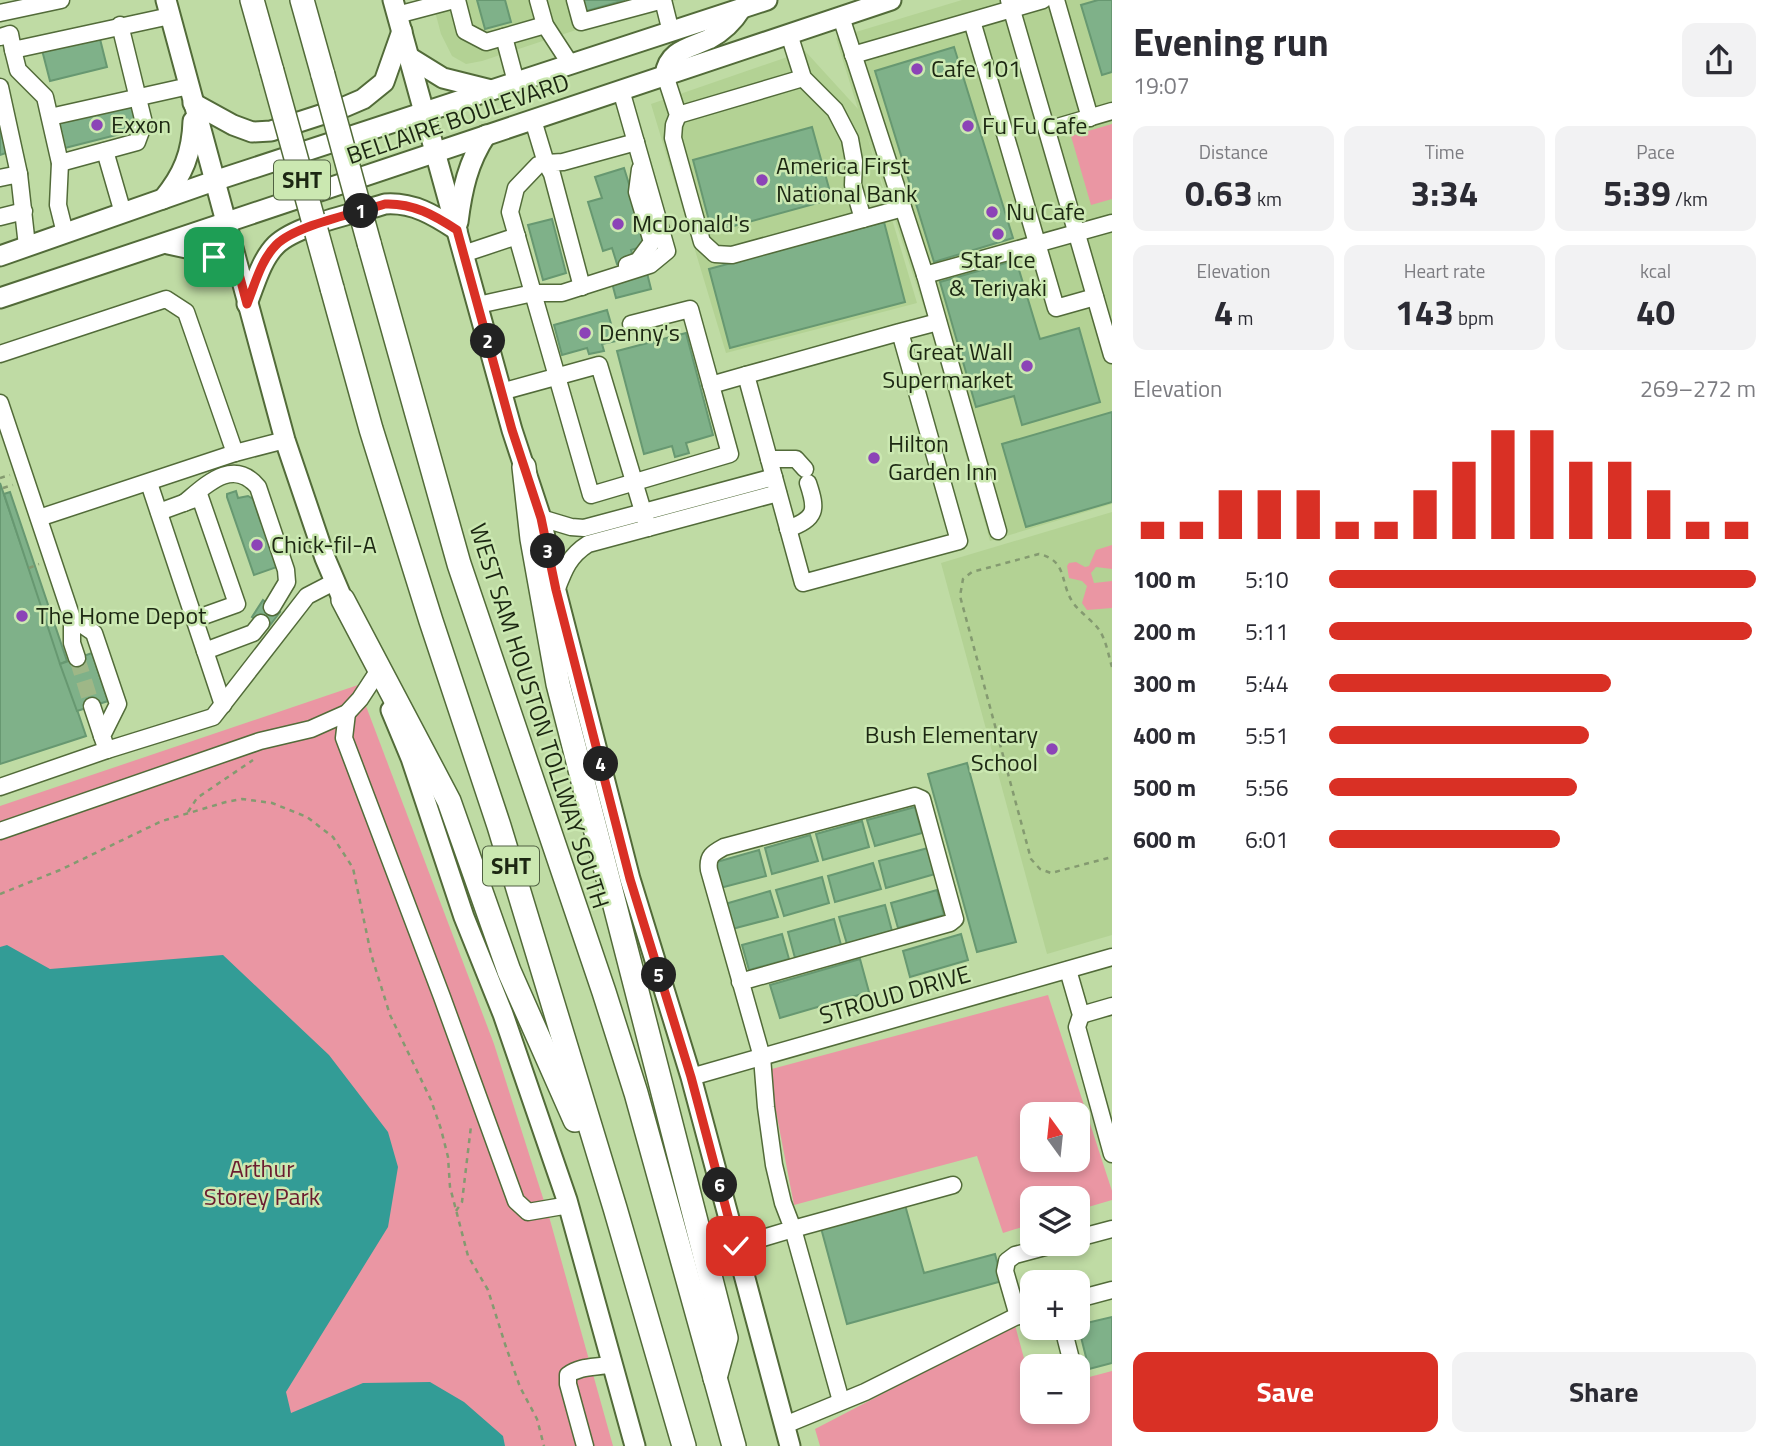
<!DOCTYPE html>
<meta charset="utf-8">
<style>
body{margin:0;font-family:"Titillium Web",sans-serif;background:#f2f2f3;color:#2b2b33;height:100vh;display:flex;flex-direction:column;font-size:26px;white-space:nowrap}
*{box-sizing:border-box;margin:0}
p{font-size:23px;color:#7c7c81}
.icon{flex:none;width:38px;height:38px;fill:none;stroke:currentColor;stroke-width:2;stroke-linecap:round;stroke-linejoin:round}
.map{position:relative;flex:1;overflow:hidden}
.drawer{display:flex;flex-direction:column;background:#fff;width:665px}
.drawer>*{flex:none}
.needle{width:46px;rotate:345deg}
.controls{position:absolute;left:1020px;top:1102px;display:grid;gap:14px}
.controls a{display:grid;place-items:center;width:70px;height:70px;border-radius:14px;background:#fff;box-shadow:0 4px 10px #0003;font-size:35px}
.pin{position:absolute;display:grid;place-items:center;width:60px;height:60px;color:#fff;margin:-30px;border-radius:14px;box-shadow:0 4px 10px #0006}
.km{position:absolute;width:35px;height:35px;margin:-18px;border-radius:50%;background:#222;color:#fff;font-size:19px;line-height:35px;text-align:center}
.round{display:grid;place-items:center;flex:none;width:74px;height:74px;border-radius:14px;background:#f2f2f3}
.head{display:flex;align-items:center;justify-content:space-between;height:119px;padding:0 21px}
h1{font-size:38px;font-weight:700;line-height:52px}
.figures{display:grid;grid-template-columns:repeat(3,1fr);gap:10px;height:119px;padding:7px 21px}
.figures div{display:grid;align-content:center;border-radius:14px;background:#f2f2f3;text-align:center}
.figures b{font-size:35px;font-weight:700}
.figures small{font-size:19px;font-weight:400}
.figures p{font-size:19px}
.chart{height:196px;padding:14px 21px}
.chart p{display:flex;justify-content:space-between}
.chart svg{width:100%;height:126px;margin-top:7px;stroke:#d93025;stroke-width:6}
.action{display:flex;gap:14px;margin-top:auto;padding:14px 21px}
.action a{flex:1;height:80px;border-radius:14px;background:#d93025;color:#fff;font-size:28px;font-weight:700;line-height:80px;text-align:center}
.action a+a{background:#f2f2f3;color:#2b2b33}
ul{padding:0 21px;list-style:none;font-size:23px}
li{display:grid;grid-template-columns:112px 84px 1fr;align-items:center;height:52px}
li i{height:18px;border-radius:9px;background:#d93025}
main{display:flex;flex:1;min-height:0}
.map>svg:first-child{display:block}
.built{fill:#b3d294}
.green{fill:#ea96a3;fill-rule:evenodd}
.water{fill:#339c96}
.building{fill:#7fb189;stroke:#679871;stroke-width:2}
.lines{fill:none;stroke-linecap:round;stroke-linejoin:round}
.minor-tunnel{stroke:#9eb787;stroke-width:16;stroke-dasharray:16 8;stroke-linecap:butt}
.minor-casing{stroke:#526b39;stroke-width:19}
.major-casing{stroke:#526b39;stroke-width:23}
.highway-casing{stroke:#526b39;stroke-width:26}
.path{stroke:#849a70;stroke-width:2.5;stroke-dasharray:5 5;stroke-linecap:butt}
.minor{stroke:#fff;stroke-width:16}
.major{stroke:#fff;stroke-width:19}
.highway{stroke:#fff;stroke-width:23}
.highway-bridge-casing{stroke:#526b39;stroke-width:26;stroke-linecap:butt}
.highway-bridge{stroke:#fff;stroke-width:23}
.route-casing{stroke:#fff;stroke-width:14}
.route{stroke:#d93025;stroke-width:9}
.poi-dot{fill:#8c44b7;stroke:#cbe8b1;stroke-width:2.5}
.labels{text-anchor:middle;stroke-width:5;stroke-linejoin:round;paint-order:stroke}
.shield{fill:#cbe8b1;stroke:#506142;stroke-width:2}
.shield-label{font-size:23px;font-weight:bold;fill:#1c2712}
.poi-label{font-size:24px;fill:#1c2712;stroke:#cbe8b1;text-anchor:start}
.street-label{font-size:24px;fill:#1c2712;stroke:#cbe8b1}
.park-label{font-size:24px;fill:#6b1c2f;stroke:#cbe8b1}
</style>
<main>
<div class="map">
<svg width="1112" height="1446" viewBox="0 0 1112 1446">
<rect width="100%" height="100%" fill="#bfdba4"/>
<g class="built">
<polygon points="432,0 677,0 579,29 482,61 466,64 452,56 441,34"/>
<polygon points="962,0 1112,0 1112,504 990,541 926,314 866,132 917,303 726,353 651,104 805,51 858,109 836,38"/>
<polygon points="1112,512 1112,935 1047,954 941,563"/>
</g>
<g class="green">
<polygon points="1112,124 1112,199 1091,205 1071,136"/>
<polygon points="1112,545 1112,569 1096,567 1091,573 1094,583 1112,581 1112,608 1087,610 1082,603 1087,586 1082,581 1069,578 1067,566 1069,563 1076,562 1085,567 1089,566 1096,550"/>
<polygon points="358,685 494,1044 550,1220 613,1446 0,1446 0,806"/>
<path d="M1048 995 1112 1191V1200L1078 1210V1199H1032V1224L1003 1233 977 1156 794 1205 768 1070ZM1032 1115H1078V1160H1032Z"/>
<polygon points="1015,1325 1032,1388 1032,1412 1078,1412 1078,1380 1112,1371 1112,1446 820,1446 815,1429"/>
</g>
<polygon class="water" points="7,945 50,969 223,955 329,1055 388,1132 398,1167 388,1227 286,1392 291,1413 363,1383 430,1382 464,1402 503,1436 505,1446 0,1446 0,947"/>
<g class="building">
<polygon points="477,0 505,0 511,22 485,29"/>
<polygon points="579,0 625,0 583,12"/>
<polygon points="1098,0 1112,0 1112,72 1102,75 1081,5"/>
<polygon points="99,35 107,67 50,81 42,50"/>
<polygon points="954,47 1013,238 934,262 875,71"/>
<polygon points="133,101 140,129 61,149 54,121"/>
<polygon points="0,112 9,152 0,155"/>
<polygon points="812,127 832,199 712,232 693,160"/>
<polygon points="624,168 648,245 631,250 634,259 617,264 612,248 603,251 588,202 602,198 595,177"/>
<polygon points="552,219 566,273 543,280 528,225"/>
<polygon points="884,222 905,302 730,348 709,269"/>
<polygon points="1016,260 1040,339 1079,328 1100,402 1022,425 1014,396 976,407 940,282"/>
<polygon points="647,273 651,289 616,298 612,283"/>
<polygon points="607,310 616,341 602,344 604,351 589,354 587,348 562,355 554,325"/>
<polygon points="686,333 713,435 686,443 689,453 675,457 672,446 644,454 617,351"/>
<polygon points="1112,412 1112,502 1026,527 1002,444"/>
<polygon points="0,483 86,736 0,764"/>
<polygon points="236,491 238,498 248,496 253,499 261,523 263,523 277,567 254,575 227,497 227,494"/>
<polygon points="10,492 67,661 60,664 4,494"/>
<polygon points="263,600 280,612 268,628 252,617"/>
<polygon points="92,653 108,701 77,711 60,664"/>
<polygon points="967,763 1016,942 977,952 928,774"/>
<polygon points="915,807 922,833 875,846 867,820"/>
<polygon points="862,821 869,847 823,860 816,834"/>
<polygon points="810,835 818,861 772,874 765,848"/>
<polygon points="928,848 935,874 886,888 879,861"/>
<polygon points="759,850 766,876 720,888 713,863"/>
<polygon points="873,863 881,889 835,902 828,876"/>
<polygon points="822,877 829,903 784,916 776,890"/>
<polygon points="937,890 944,915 898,928 891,903"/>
<polygon points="770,891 778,917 732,929 725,904"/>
<polygon points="885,905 892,931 847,944 839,917"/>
<polygon points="834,919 841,945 795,958 788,932"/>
<polygon points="782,934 789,959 749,970 742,945"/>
<polygon points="961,934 968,960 910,977 903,951"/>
<polygon points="860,959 869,992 780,1018 770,985"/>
<polygon points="905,1205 924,1273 995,1254 1002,1281 847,1324 821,1228"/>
<polygon points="1112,1317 1112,1363 1089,1369 1078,1325"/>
</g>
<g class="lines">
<polyline class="minor-tunnel" points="77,658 92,706"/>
<defs>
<g id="minor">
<polyline points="457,0 465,31 486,42 545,25"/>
<polyline points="538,0 545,25 571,65"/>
<polyline points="575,0 581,22 663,0"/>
<polyline points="663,0 671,32"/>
<polyline points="1009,0 1112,355"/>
<polyline points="1056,0 1090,118"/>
<polyline points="0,13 61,0"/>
<polyline points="397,15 454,0"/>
<polyline points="841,17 925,275 998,531"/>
<polyline points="972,21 1056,308 1095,297"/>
<polyline points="789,34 803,78 835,110 850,139 854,161 853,185 863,219"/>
<polyline points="0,37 10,34 13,50 170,16"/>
<polyline points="504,37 516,82"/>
<polyline points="13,50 18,70 45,97 60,163 58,205 65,233"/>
<polyline points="853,55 1043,0"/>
<polyline points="665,75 678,115 674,125 673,138 702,242 715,254 732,255 903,208"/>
<polyline points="0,87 19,174"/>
<polyline points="678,115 803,78"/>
<polyline points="50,117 189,86"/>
<polyline points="533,120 546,163 538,165 516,188 510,212 533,293 562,293 650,265 667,251 621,90"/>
<polyline points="1047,130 1112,111"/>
<polyline points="105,151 123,213"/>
<polyline points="60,163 137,142 144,123 120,25"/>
<polyline points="0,178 19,174 27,246"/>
<polyline points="0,217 24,211"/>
<polyline points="463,254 517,236"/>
<polyline points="627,265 638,261 652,242 637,192 640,169"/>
<polyline points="925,275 1112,223"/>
<polyline points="582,287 552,174 546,163 563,162 636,142"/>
<polyline points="478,305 533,293 591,495 730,454 711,385 746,375"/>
<polyline points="631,324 690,309 711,385"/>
<polyline points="900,332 746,375 803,583 959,541 900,332 938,322"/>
<polyline points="0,354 166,299 186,312 235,453"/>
<polyline points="501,392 599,365 648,528"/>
<polyline points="0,403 72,618 94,633 118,704 102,736 107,750 213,717 307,596 334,582"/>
<polyline points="769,459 796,459 805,469"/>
<polyline points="149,483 223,705"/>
<path d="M184 503C206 485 233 457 258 487L286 570 287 582 272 607"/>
<polyline points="159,512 200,497 237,604 195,619"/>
<polyline points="39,518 235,453 285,440"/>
<polyline points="541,518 571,527 584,528 774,477"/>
<path d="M788 529C817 518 817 510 808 483"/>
<path d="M556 591C564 570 569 556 588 544L778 493"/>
<polyline points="72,618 72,643 77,658"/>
<polyline points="205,651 253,633 261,623"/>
<polyline points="92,706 102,736"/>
<polyline points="347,713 344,738 442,997 516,1201 528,1212 569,1205"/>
<polyline points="0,787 107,750"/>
<polyline points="0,831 260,741 311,729 347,713 360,699 377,673"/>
<polyline points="1068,970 1081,1015 1077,1027 1112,1154"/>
<polyline points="1081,1015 1112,1006"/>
<polyline points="691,1077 1112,957"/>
<polyline points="1078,1238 1112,1229"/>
<path d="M736 1246 793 1229 783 1203 774 1165 766 1107 762 1057 709 870C707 856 713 853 724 847L915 796 922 799 955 919 950 923 740 982"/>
<polyline points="1078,1299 1112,1290"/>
<polyline points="1018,1316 1005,1271 1007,1261 1015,1255 1056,1244"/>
<polyline points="1063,1328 1073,1367"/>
<polyline points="841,1401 793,1229 953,1185"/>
<polyline points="785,1425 865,1392 1015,1317 1032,1312"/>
<path d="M585 1446 568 1384V1375C581 1365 597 1368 612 1364"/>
</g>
<g id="major">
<polyline points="166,0 285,440 325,558 348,612"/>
<polyline points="393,0 512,430 541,518 556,591 630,879 691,1077 790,1446"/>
<polyline points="409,57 443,78 491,90"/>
<path d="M665 75C668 50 690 48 709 39 724 31 733 22 741 9"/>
<polyline points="193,103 233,125 252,132 271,131 342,108 363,99 384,82 402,31"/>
<path d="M163 199C183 175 192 153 193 121"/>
<path d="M458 222C462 190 468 162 486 135"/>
<polyline points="168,244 205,252 239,274"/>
<polyline points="0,256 214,181 767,0"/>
<polyline points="0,298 891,0"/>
<path d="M247 304C255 284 261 260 276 245 296 225 357 213 385 204 413 202 434 215 457 230"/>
<polyline points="391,710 411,758 464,917 503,1014 567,1200 635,1446"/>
</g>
<g id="highway">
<polyline points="252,0 272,71"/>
<polyline points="302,0 323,75"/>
<polyline points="369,243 459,564 604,992 636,1093 734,1446"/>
<polyline points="332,288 371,429 431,621 499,826 615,1208 684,1446"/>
<polyline points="524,467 532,539 558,684 726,1338 715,1378"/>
<polyline points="343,600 449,801 509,971 575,1120"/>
</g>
</defs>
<use href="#minor" class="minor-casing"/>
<use href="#major" class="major-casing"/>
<use href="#highway" class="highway-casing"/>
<g class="path">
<polyline points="0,478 10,475"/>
<polyline points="3,488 13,485"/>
<polyline points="29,568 39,564"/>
<path d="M1112 667C1108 654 1106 638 1097 627 1090 619 1080 612 1074 604 1059 584 1069 561 1039 554L972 572 963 579 960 596 1031 859 1040 869 1051 873 1112 857"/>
<polyline points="188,812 197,798 253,760"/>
<polyline points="0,894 60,870 162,821 226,802 242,799 272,803 307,817 333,837 353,868 371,954 390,1015 431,1100 441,1129 448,1157 450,1187 468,1256 488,1290 505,1344 520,1387 537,1419 544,1446"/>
<polyline points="456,1211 462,1202 471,1126"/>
</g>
<use href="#minor" class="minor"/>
<use href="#major" class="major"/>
<use href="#highway" class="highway"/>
<defs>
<g id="highway-bridge">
<polyline points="272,71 332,288"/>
<polyline points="323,75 369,243"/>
</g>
</defs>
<use href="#highway-bridge" class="highway-bridge-casing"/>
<use href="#highway-bridge" class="highway-bridge"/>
</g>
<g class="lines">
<defs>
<path id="route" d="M214 257 239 274 247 304C255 284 261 260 276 245 296 225 357 213 385 204 413 203 434 215 457 230L512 430 541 518 556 590 630 879 691 1077 736 1246"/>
</defs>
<use href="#route" class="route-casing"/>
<use href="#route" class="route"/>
</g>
<g class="poi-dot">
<circle cx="917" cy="69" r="7"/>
<circle cx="97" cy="125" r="7"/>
<circle cx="968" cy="126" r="7"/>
<circle cx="762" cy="180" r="7"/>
<circle cx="992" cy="212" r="7"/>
<circle cx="618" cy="224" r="7"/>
<circle cx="998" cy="234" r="7"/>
<circle cx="585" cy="333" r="7"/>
<circle cx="1027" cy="366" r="7"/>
<circle cx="874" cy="458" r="7"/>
<circle cx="257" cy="545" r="7"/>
<circle cx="22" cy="616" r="7"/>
<circle cx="1052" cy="749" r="7"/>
</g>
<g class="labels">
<g class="shield">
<rect x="274" y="160.5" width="56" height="39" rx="5"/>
<rect x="483" y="846.5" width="56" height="39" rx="5"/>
</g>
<g class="shield-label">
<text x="302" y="188">SHT</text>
<text x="511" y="874">SHT</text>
</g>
<g class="poi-label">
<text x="931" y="77">Cafe 101</text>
<text x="111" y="133">Exxon</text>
<text x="982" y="134">Fu Fu Cafe</text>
<text x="776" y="174">America First<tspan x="776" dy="28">National Bank</tspan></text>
<text x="1006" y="220">Nu Cafe</text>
<text x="632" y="232">McDonald's</text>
<text x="998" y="268" text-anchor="middle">Star Ice<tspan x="998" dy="28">&amp; Teriyaki</tspan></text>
<text x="599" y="341">Denny's</text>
<text x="1013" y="360" text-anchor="end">Great Wall<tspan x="1013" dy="28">Supermarket</tspan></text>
<text x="888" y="452">Hilton<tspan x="888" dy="28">Garden Inn</tspan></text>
<text x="271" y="553">Chick-fil-A</text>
<text x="36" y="624">The Home Depot</text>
<text x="1038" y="743" text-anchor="end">Bush Elementary<tspan x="1038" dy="28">School</tspan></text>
</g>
<g class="street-label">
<text transform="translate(458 119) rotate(-19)" y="8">BELLAIRE BOULEVARD</text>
<text transform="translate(539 716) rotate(72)" y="8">WEST SAM HOUSTON TOLLWAY SOUTH</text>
<text transform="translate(895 995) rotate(-16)" y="8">STROUD DRIVE</text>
</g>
<g class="park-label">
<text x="262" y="1177">Arthur<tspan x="262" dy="28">Storey Park</tspan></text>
</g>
</g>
</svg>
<div class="controls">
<a><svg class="needle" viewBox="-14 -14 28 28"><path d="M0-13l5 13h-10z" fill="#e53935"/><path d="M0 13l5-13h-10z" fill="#7c7c81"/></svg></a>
<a><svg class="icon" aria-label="layers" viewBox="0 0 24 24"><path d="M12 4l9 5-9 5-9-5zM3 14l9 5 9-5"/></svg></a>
<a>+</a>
<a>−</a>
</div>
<div class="pin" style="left:214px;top:257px;background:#1e9e55"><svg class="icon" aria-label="arrive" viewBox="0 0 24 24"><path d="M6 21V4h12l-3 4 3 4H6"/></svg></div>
<div class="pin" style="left:736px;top:1246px;background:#d93025"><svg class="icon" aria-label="check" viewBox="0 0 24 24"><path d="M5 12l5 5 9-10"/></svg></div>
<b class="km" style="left:361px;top:211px">1</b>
<b class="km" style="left:488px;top:341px">2</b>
<b class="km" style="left:548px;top:551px">3</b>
<b class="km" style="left:601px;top:764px">4</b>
<b class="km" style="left:659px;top:975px">5</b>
<b class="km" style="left:720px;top:1185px">6</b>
</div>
<section class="drawer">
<div class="head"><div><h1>Evening run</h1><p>19:07</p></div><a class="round"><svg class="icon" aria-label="share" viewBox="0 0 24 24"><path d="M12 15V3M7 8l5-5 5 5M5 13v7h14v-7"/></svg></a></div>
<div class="figures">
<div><p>Distance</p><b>0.63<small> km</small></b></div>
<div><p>Time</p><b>3:34</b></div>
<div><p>Pace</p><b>5:39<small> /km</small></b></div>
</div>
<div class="figures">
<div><p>Elevation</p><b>4<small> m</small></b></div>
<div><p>Heart rate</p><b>143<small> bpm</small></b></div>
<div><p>kcal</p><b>40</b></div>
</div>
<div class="chart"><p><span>Elevation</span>269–272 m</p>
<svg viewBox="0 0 160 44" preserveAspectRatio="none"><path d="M5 44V38M15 44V38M25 44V27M35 44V27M45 44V27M55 44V38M65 44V38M75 44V27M85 44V17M95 44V6M105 44V6M115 44V17M125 44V17M135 44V27M145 44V38M155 44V38"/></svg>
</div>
<ul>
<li><b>100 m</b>5:10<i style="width:100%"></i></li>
<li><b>200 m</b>5:11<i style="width:99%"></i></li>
<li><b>300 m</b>5:44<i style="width:66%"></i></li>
<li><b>400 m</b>5:51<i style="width:61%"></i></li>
<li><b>500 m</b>5:56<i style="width:58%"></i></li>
<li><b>600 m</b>6:01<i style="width:54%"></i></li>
</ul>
<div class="action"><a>Save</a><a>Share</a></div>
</section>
</main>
